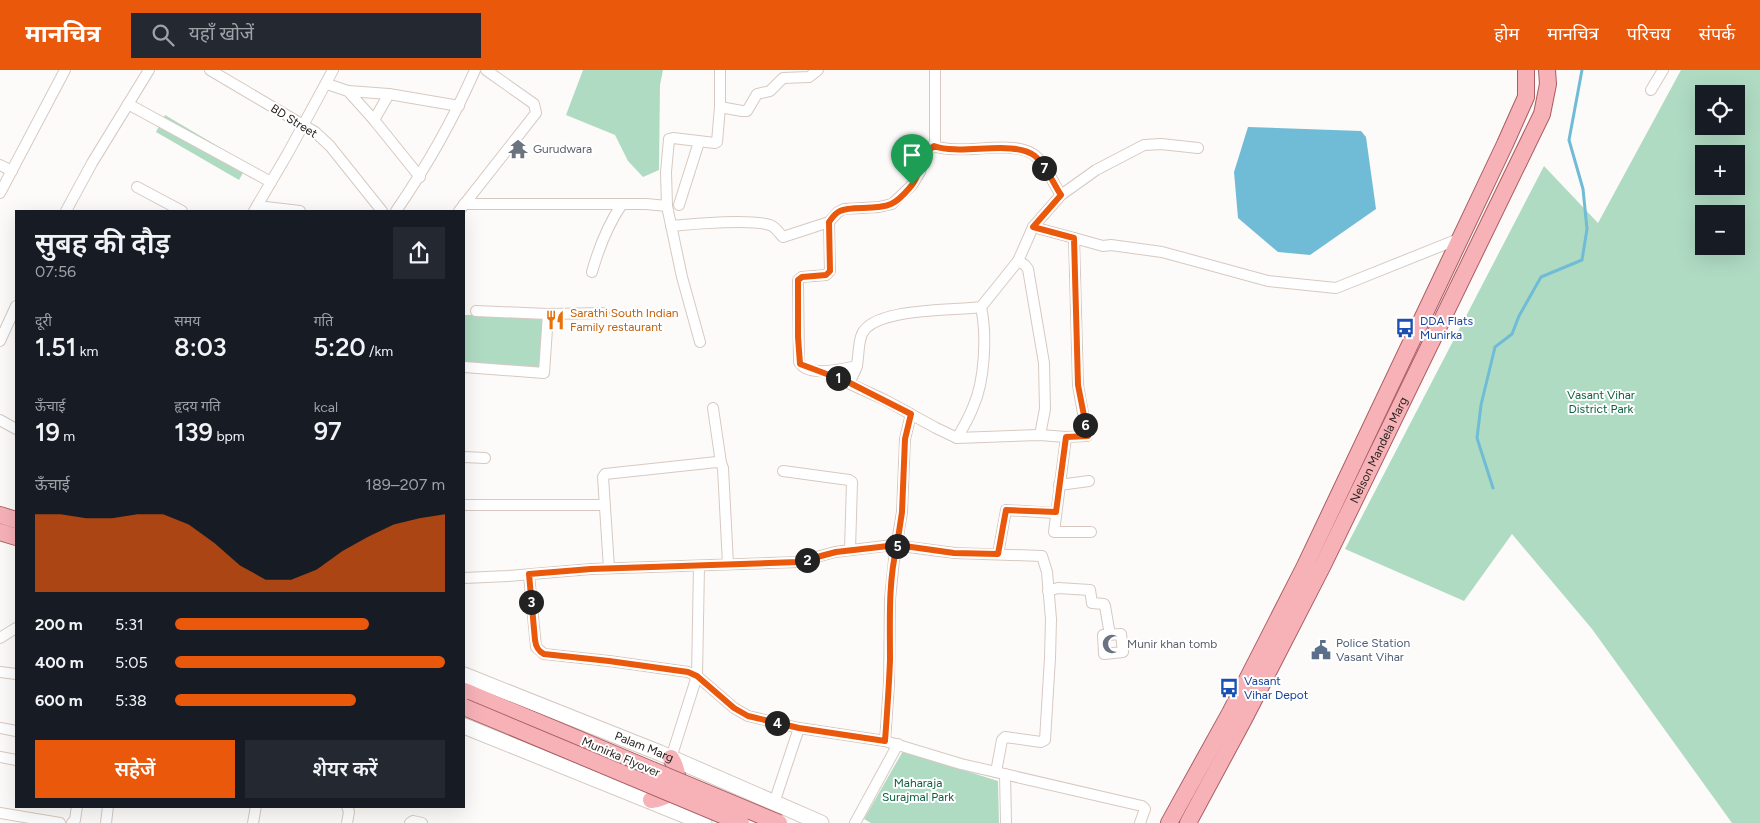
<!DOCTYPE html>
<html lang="hi">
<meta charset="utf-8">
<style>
body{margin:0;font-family:Figtree,"Noto Sans Devanagari",sans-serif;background:#242831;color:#f1f3f6;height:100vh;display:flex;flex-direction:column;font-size:19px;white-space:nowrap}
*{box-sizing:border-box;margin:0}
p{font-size:16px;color:#9ea1a6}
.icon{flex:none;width:28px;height:28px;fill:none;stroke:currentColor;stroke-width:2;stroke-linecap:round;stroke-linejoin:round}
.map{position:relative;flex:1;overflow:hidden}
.side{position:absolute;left:15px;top:140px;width:450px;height:598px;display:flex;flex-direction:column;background:#171b24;border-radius:0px;box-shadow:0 5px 20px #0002}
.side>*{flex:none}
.buttons{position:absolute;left:1695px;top:15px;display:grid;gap:10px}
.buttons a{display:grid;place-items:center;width:50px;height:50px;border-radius:0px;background:#171b24;box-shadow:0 5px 20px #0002;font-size:25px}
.pin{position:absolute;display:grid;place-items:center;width:42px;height:42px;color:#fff;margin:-51px -21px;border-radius:50% 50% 50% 0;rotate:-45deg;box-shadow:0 0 5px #0007}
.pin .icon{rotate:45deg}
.km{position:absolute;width:25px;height:25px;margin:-12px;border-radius:50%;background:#222;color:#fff;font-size:14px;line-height:25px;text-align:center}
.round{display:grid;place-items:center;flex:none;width:52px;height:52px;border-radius:0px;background:#242831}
.overview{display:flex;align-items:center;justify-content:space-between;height:85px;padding:0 20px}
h1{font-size:28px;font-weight:600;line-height:38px}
.figures{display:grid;grid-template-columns:repeat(3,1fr);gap:8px;height:85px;padding:5px 20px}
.figures div{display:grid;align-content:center}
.figures b{font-size:25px;font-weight:600}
.figures small{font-size:14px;font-weight:400}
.figures p{font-size:14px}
.chart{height:140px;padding:10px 20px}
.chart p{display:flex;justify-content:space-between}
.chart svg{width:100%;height:90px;margin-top:5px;fill:#ea580c;opacity:.7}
.primary-button{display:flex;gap:10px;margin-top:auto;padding:10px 20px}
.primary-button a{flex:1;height:58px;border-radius:0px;background:#ea580c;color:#fff;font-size:20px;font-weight:600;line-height:58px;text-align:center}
.primary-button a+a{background:#242831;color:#f1f3f6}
ul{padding:0 20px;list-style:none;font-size:16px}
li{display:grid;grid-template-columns:80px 60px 1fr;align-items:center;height:38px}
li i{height:12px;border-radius:6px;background:#ea580c}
header{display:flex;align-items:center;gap:30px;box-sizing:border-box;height:70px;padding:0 25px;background:#ea580c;color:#fff}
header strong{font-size:24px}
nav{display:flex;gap:28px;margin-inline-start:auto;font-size:18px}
.search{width:350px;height:45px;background:#242831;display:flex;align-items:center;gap:12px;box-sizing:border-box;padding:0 18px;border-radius:0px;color:#9ea1a6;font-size:19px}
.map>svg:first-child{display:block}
.green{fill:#b0dbc3;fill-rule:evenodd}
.water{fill:#70bcd7}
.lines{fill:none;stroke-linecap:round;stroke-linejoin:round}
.stream{stroke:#70bcd7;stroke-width:3}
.minor-casing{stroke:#d7c9c1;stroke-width:12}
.secondary-casing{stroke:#d7c9c1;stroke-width:17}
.primary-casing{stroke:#aa5d62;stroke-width:18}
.minor{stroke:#fff;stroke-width:10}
.secondary{stroke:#fff;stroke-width:15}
.primary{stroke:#f7b2b8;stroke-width:16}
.primary-bridge-casing{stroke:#aa5d62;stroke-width:18;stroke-linecap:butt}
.primary-bridge{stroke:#f7b2b8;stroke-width:16}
.route-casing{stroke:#fff;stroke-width:10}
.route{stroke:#ea580c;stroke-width:6}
.labels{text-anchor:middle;stroke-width:4;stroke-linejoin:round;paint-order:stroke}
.street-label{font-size:12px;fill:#231e1b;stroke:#fff}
.worship-label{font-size:12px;fill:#5b616d;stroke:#fff;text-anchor:start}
.food-label{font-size:12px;fill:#c56008;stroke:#fff;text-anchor:start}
.transit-label{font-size:12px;fill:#164399;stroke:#fff;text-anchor:start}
.park-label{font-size:12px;fill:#0e6040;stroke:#fff}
.service-label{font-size:12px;fill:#4e5e75;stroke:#fff;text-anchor:start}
</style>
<header>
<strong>मानचित्र</strong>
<div class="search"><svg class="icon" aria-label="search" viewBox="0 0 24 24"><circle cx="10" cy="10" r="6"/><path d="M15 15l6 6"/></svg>यहाँ खोजें</div>
<nav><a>होम</a><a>मानचित्र</a><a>परिचय</a><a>संपर्क</a></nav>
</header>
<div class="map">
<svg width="1760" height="753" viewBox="0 0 1760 753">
<rect width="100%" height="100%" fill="#fdfbf9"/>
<g class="green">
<polygon points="583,0 663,0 660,15 659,100 643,107 628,91 615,65 566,45"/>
<path d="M1681 0H1760V753H1732L1592 559 1512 464 1464 531 1345 479 1544 96 1598 153ZM1704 24H1736V56H1704ZM1704 84H1736V116H1704ZM1704 144H1736V176H1704Z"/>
<polygon points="165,45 248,94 239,110 156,62"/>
<polygon points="548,244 544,303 464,297 464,245"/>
<polygon points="903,681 998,711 999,753 871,753 864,749"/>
</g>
<polygon class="water" points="1248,57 1361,61 1366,67 1376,139 1310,185 1278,182 1238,148 1234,102"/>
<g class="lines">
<polyline class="stream" points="1493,418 1477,368 1481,335 1495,277 1512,264 1519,246 1541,207 1582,190 1587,159 1583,119 1569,70 1582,0"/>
<defs>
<g id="minor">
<polyline points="210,0 315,62 330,76 382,141"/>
<polyline points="720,0 720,37"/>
<polyline points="327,14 348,21 374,50 420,107"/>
<polyline points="1651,20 1663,0"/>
<polyline points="348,21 389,24 459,36"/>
<polyline points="128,34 271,112"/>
<polyline points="374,50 389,24"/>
<path d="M934 76C962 86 1009 69 1033 84 1045 92 1053 113 1061 125"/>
<polyline points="0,95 12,101"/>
<polyline points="137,117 182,141"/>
<polyline points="0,123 65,0"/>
<polyline points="464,134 646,134 667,136"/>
<polyline points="679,135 699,72"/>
<polyline points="257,136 300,141"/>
<polyline points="66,141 92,93 149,0"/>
<polyline points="254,141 288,83 333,0"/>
<path d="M396 141C427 96 453 50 475 0"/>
<polyline points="459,141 536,43 534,34 486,0"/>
<path d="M829 152 830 201 826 205 802 207 798 210 799 292C809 308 842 299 857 296"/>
<path d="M671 156C690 154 758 148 772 156 776 158 780 164 783 167L829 152 838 142 844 139 879 137 892 134 912 115 920 102 924 85 935 73V0"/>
<polyline points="1033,157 1074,168"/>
<polyline points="1018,191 1025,195 1028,199 1044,293 1045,339 1040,365"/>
<path d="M592 202C599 177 607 156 622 134"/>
<polyline points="476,241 548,244 604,243"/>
<polyline points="0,271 16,236"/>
<polyline points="700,272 682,207 667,136 666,102 669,69 673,68 715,73 717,72 720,37 742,41 747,41 757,24 770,21 783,8 809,7 818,0"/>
<polyline points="464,297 544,303 548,244"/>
<polyline points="824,302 885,330 936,358 957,368 1040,365 1066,367"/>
<path d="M849 312C852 307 856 301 857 295 859 284 858 273 862 264 874 237 956 241 981 237L1018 191 1033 157 1061 125 1096 100 1144 75 1161 74 1198 78"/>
<polyline points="713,338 721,393 723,398 728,494"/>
<polyline points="0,350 16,359"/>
<path d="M957 368C963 358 969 348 973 337 985 311 987 264 981 237"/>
<polyline points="464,387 485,388"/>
<polyline points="783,401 849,410 852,412 850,480"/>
<polyline points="1059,415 1089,411"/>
<polyline points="464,435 604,435"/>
<polyline points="1091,462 1054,462 1066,367 1087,366 1078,315 1074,168 1103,176 1111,175 1162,182 1268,211 1336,218 1461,168"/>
<polyline points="998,484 1006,440 1055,443"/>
<polyline points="609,498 603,407 605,404 717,392 721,393"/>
<polyline points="529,505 536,577 544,584 609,591 688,602 697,606 734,638 748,646 799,658 885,671 961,694 1142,736 1145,739 1140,753"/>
<polyline points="464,508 508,506 591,499 798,492 835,482 893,475 955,483 1042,486 1047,502 1051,549 1050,588 1045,670 1041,672 1005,667 1002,670 996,702"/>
<polyline points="1048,521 1058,518 1090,520 1092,533 1104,534 1105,536 1110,565"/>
<polygon points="1121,564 1123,582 1104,584 1103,565"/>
<polyline points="0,568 16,558"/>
<polyline points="0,602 16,604"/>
<polyline points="0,658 16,661"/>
<polyline points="885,671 889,614 890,529 894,490 902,442 905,369 911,344"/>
<polyline points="0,687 16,690"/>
<polyline points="671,688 697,606 699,496"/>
<polyline points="1005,704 1006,753"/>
<polyline points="774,733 799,658"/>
<polyline points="347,736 349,742 347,753"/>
<polyline points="0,743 60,753"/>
<polyline points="72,753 75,750 77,736"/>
<polyline points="106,753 108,736"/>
<polyline points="253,753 256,736"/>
<polyline points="410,753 413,751 422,753"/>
<polyline points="855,753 898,674"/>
</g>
<g id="secondary">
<path id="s1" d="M464 605 660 683 821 753"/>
<polyline points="464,656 704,753"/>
</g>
<g id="primary">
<polyline points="0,445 16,450"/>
<polyline points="0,462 16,467"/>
<polyline points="464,621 652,700"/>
<path d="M651 730C675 727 684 710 671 688"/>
<polyline points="1169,753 1230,643 1305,496 1505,74 1526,27 1526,0"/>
<path id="s2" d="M1188 753 1244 649 1323 495 1542 44 1548 14 1547 0"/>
</g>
</defs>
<use href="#minor" class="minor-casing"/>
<use href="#secondary" class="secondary-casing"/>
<use href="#primary" class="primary-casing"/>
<use href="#minor" class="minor"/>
<use href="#secondary" class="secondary"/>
<use href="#primary" class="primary"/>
<defs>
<g id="primary-bridge">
<polyline points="464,637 741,753"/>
<polyline points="652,700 779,753"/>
</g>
</defs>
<use href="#primary-bridge" class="primary-bridge-casing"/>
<use href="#primary-bridge" class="primary-bridge"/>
</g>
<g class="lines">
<defs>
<path id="route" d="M912 115C906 122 900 130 891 134 876 141 851 135 840 141 835 143 832 148 829 152L830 201 826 205 802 207 798 210V267L800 294 848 312 911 344 905 369 902 442 897 475 836 482 798 492 591 499 529 504 535 570C536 577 538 581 544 584L609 591 688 602 697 606 734 638 748 646 799 658 885 671C887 644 889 617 890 590 890 552 888 512 897 475L954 483 998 484 1006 440 1056 442 1066 367 1088 366 1078 315 1074 168 1033 157 1061 125C1053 113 1046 95 1035 86 1013 69 961 86 934 76 918 86 923 101 912 115"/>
</defs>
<use href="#route" class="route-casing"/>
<use href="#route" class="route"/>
</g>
<defs>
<symbol id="temple-bare" viewBox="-9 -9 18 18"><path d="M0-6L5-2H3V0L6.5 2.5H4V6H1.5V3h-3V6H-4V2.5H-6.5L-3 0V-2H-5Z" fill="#6b7280" stroke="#fff" stroke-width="2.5" paint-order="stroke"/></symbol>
<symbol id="restaurant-bare" viewBox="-9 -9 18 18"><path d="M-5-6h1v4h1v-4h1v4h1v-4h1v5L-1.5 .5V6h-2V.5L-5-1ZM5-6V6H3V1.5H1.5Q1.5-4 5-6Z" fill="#e8710a" stroke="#fff" stroke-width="2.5" paint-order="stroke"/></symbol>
<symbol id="bus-bare" viewBox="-9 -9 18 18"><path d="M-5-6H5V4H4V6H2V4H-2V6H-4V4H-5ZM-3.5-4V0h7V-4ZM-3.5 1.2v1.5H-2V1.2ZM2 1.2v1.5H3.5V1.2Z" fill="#1a4fb4" stroke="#fff" stroke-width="2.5" paint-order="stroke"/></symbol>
<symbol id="mosque-bare" viewBox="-9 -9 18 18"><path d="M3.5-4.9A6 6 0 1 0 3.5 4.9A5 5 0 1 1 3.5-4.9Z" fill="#6b7280" stroke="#fff" stroke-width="2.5" paint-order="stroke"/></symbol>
<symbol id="civic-bare" viewBox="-9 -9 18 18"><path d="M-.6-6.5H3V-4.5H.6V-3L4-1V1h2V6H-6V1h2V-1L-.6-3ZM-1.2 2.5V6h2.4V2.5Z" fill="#5c6f8a" stroke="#fff" stroke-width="2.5" paint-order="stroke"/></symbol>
</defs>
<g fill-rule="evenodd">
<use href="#temple-bare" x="504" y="65" width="28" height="28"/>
<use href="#restaurant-bare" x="541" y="236" width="28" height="28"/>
<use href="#bus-bare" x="1391" y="244" width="28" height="28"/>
<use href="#mosque-bare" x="1098" y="560" width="28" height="28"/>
<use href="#civic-bare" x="1307" y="566" width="28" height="28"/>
<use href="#bus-bare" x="1215" y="604" width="28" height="28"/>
</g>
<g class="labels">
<g class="street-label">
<text transform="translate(294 51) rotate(32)" y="4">BD Street</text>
<text dy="4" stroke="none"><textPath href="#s2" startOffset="419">Nelson Mandela Marg</textPath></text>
<text dy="4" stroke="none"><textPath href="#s1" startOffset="194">Palam Marg</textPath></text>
<text transform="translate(621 687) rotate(23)" y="4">Munirka Flyover</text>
</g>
<g class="worship-label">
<text x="533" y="83">Gurudwara</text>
<text x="1127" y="578">Munir khan tomb</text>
</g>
<g class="food-label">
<text x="570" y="247">Sarathi South Indian<tspan x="570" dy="14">Family restaurant</tspan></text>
</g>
<g class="transit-label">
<text x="1420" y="255">DDA Flats<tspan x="1420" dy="14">Munirka</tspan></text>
<text x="1244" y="615">Vasant<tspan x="1244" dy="14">Vihar Depot</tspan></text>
</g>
<g class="park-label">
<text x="1601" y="329">Vasant Vihar<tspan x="1601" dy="14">District Park</tspan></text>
<text x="918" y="717">Maharaja<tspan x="918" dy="14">Surajmal Park</tspan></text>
</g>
<g class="service-label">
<text x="1336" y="577">Police Station<tspan x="1336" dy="14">Vasant Vihar</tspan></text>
</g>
</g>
</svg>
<div class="buttons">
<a><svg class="icon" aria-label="locate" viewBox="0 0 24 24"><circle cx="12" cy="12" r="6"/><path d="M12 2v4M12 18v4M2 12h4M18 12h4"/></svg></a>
<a>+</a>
<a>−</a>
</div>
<div class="pin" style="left:912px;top:115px;background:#1e9e55"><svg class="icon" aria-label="arrive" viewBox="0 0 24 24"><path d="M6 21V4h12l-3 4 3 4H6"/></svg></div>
<b class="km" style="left:838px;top:308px">1</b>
<b class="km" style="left:807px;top:490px">2</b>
<b class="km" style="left:531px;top:532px">3</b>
<b class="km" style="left:777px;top:653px">4</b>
<b class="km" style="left:897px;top:476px">5</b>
<b class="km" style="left:1085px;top:355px">6</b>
<b class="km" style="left:1044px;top:98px">7</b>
<section class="side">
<div class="overview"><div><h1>सुबह की दौड़</h1><p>07:56</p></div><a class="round"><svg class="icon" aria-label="share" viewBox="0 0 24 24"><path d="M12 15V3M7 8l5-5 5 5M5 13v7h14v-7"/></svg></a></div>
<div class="figures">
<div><p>दूरी</p><b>1.51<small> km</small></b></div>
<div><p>समय</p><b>8:03</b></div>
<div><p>गति</p><b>5:20<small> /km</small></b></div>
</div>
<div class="figures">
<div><p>ऊँचाई</p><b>19<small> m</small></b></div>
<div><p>हृदय गति</p><b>139<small> bpm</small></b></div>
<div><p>kcal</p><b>97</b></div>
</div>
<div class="chart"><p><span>ऊँचाई</span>189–207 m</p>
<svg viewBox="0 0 160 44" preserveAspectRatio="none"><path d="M0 44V6L10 6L20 8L30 8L40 6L50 6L60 11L70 20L80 31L90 38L100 38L110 33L120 24L130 17L140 11L150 8L160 6V44z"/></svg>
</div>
<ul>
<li><b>200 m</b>5:31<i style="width:72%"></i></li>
<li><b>400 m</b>5:05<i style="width:100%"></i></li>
<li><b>600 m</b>5:38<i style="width:67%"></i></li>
</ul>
<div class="primary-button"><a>सहेजें</a><a>शेयर करें</a></div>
</section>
</div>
